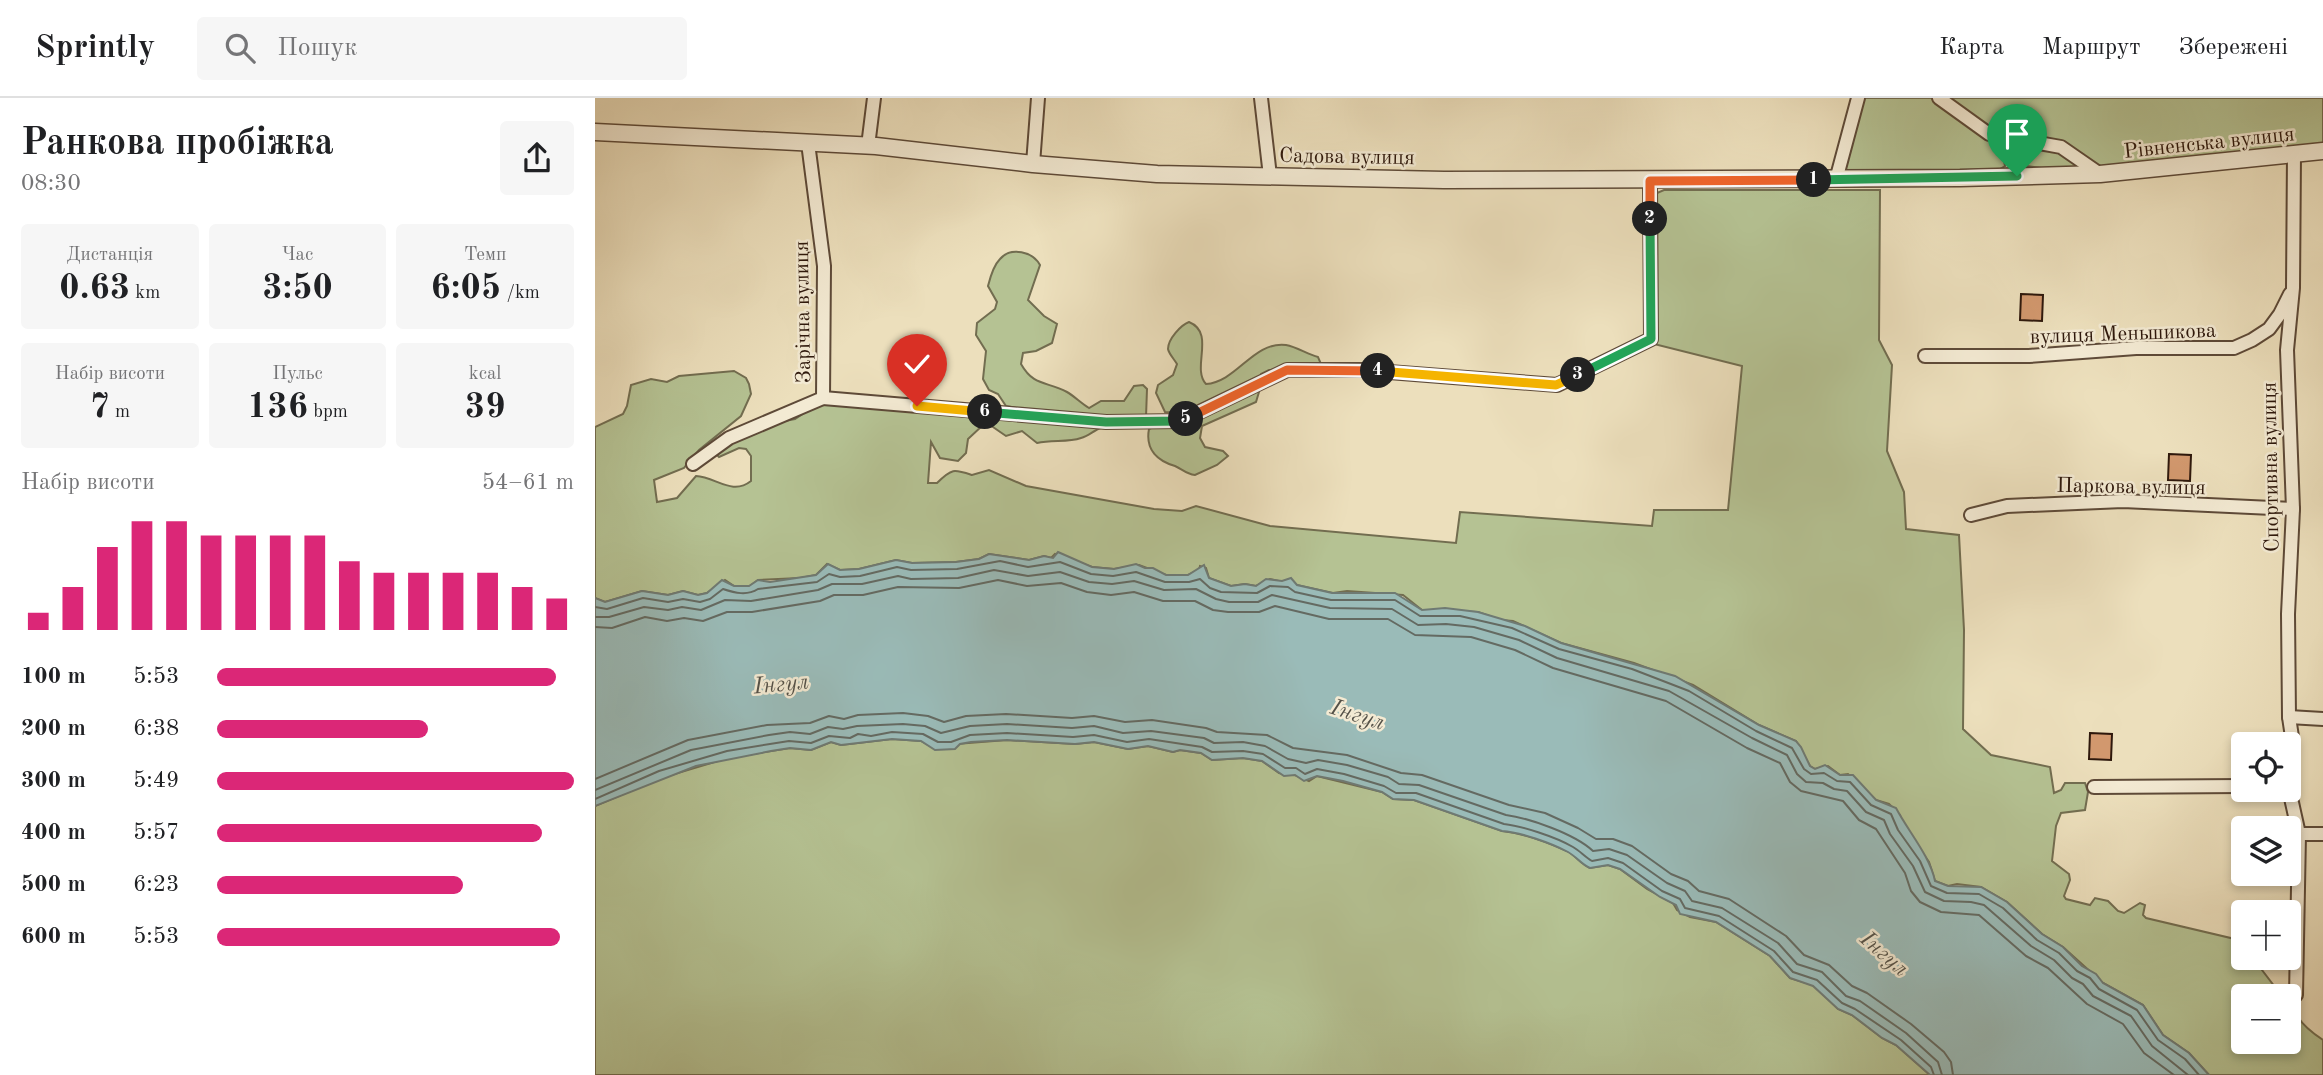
<!DOCTYPE html>
<html lang="uk">
<meta charset="utf-8">
<style>
body{margin:0;font-family:"Old Standard TT",serif;background:#f6f6f6;color:#202124;height:100vh;display:flex;flex-direction:column;font-size:26px;white-space:nowrap}
*{box-sizing:border-box;margin:0}
p{font-size:23px;color:#757577}
.icon{flex:none;width:38px;height:38px;fill:none;stroke:currentColor;stroke-width:2;stroke-linecap:round;stroke-linejoin:round}
.map{position:relative;flex:1;overflow:hidden}
.sheet{display:flex;flex-direction:column;background:#fff;width:595px}
.sheet>*{flex:none}
.controls{position:absolute;left:1636px;top:634px;display:grid;gap:14px}
.controls a{display:grid;place-items:center;width:70px;height:70px;border-radius:7px;background:#fff;box-shadow:0 4px 10px #0003;font-size:35px}
.pin{position:absolute;display:grid;place-items:center;width:60px;height:60px;color:#fff;margin:-72px -30px;border-radius:50% 50% 50% 0;rotate:-45deg;box-shadow:0 0 7px #0007}
.pin .icon{rotate:45deg}
.km{position:absolute;width:35px;height:35px;margin:-18px;border-radius:50%;background:#222;color:#fff;font-size:19px;line-height:35px;text-align:center}
.round{display:grid;place-items:center;flex:none;width:74px;height:74px;border-radius:7px;background:#f6f6f6}
.overview{display:flex;align-items:center;justify-content:space-between;height:119px;padding:0 21px}
h1{font-size:38px;font-weight:700;line-height:52px}
.figures{display:grid;grid-template-columns:repeat(3,1fr);gap:10px;height:119px;padding:7px 21px}
.figures div{display:grid;align-content:center;border-radius:7px;background:#f6f6f6;text-align:center}
.figures b{font-size:35px;font-weight:700}
.figures small{font-size:19px;font-weight:400}
.figures p{font-size:19px}
.chart{height:196px;padding:14px 21px}
.chart p{display:flex;justify-content:space-between}
.chart svg{width:100%;height:126px;margin-top:7px;stroke:#db2777;stroke-width:6}
ul{padding:0 21px;list-style:none;font-size:23px}
li{display:grid;grid-template-columns:112px 84px 1fr;align-items:center;height:52px}
li i{height:18px;border-radius:9px;background:#db2777}
header{display:flex;align-items:center;gap:42px;box-sizing:border-box;height:98px;padding:0 35px;background:#fff;border-bottom:2px solid #e0e0e0}
header strong{font-size:33px}
nav{display:flex;gap:38px;margin-inline-start:auto;font-size:24px}
.search{width:490px;height:63px;background:#f6f6f6;display:flex;align-items:center;gap:18px;box-sizing:border-box;padding:0 24px;border-radius:7px;color:#757577;font-size:26px}
main{display:flex;flex:1;min-height:0}
.map>svg:first-child{display:block}
.green{fill:#b5c293;stroke:#726d50;stroke-width:2}
.water{fill:#9abbb8;stroke:#6f7a73;stroke-width:2}
.lines{fill:none;stroke-linecap:round;stroke-linejoin:round}
.shore{stroke:#646a62;stroke-width:2}
.building{fill:#d2986e;stroke:#2e180c;stroke-width:2}
.minor-casing{stroke:#5e4a38;stroke-width:16}
.tertiary-casing{stroke:#5e4a38;stroke-width:19}
.minor{stroke:#f3ead3;stroke-width:12}
.tertiary{stroke:#f3ead3;stroke-width:16}
.split-1-casing{stroke:#fff;stroke-width:14}
.split-2-casing{stroke:#fff;stroke-width:14}
.split-3-casing{stroke:#fff;stroke-width:14}
.split-4-casing{stroke:#fff;stroke-width:14}
.split-5-casing{stroke:#fff;stroke-width:14}
.split-6-casing{stroke:#fff;stroke-width:14}
.split-7-casing{stroke:#fff;stroke-width:14}
.split-1{stroke:#22a559;stroke-width:9}
.split-2{stroke:#f0652b;stroke-width:9}
.split-3{stroke:#22a559;stroke-width:9}
.split-4{stroke:#f5b400;stroke-width:9}
.split-5{stroke:#f0652b;stroke-width:9}
.split-6{stroke:#22a559;stroke-width:9}
.split-7{stroke:#f5b400;stroke-width:9}
.labels{text-anchor:middle;stroke-width:5;stroke-linejoin:round;paint-order:stroke}
.street-label{font-size:21px;fill:#2e180c;stroke:#f3ead3}
.water-label{font-size:23px;font-style:italic;fill:#545148;stroke:#f3ead3}
</style>
<header>
<strong>Sprintly</strong>
<div class="search"><svg class="icon" aria-label="search" viewBox="0 0 24 24"><circle cx="10" cy="10" r="6"/><path d="M15 15l6 6"/></svg>Пошук</div>
<nav><a>Карта</a><a>Маршрут</a><a>Збережені</a></nav>
</header>
<main>
<section class="sheet">
<div class="overview"><div><h1>Ранкова пробіжка</h1><p>08:30</p></div><a class="round"><svg class="icon" aria-label="share" viewBox="0 0 24 24"><path d="M12 15V3M7 8l5-5 5 5M5 13v7h14v-7"/></svg></a></div>
<div class="figures">
<div><p>Дистанція</p><b>0.63<small> km</small></b></div>
<div><p>Час</p><b>3:50</b></div>
<div><p>Темп</p><b>6:05<small> /km</small></b></div>
</div>
<div class="figures">
<div><p>Набір висоти</p><b>7<small> m</small></b></div>
<div><p>Пульс</p><b>136<small> bpm</small></b></div>
<div><p>kcal</p><b>39</b></div>
</div>
<div class="chart"><p><span>Набір висоти</span>54–61 m</p>
<svg viewBox="0 0 160 44" preserveAspectRatio="none"><path d="M5 44V38M15 44V29M25 44V15M35 44V6M45 44V6M55 44V11M65 44V11M75 44V11M85 44V11M95 44V20M105 44V24M115 44V24M125 44V24M135 44V24M145 44V29M155 44V33"/></svg>
</div>
<ul>
<li><b>100 m</b>5:53<i style="width:95%"></i></li>
<li><b>200 m</b>6:38<i style="width:59%"></i></li>
<li><b>300 m</b>5:49<i style="width:100%"></i></li>
<li><b>400 m</b>5:57<i style="width:91%"></i></li>
<li><b>500 m</b>6:23<i style="width:69%"></i></li>
<li><b>600 m</b>5:53<i style="width:96%"></i></li>
</ul>
</section>
<div class="map">
<svg width="1728" height="977" viewBox="0 0 1728 977">
<rect width="100%" height="100%" fill="#ecdfbc"/>
<filter id="stains"><feTurbulence type="fractalNoise" baseFrequency=".00286" numOctaves="4"/><feColorMatrix values="0 0 0 0 .2 0 0 0 0 .09 0 0 0 0 .02 0 0 0 .5 -.17"/></filter>
<radialGradient id="worn" r=".72"><stop offset=".6" stop-color="#630" stop-opacity="0"/><stop offset="1" stop-color="#630" stop-opacity=".3"/></radialGradient>
<g class="green">
<polygon points="1266,0 1340,0 1392,37 1407,53 1410,68 1405,71 1277,75 1248,73"/>
<polygon points="1349,0 1728,0 1728,49 1507,69 1455,71 1431,68 1396,34"/>
<path d="M1069 92H1285L1284 242 1297 267 1292 353 1309 394 1311 431 1364 437 1369 532 1368 631 1396 657 1455 669 1459 695 1466 692 1470 685H1490L1493 694 1490 712 1466 715 1461 728 1457 763 1474 776 1475 782 1469 798 1471 801 1495 807 1500 800 1513 803 1523 813 1529 815 1545 805 1550 807 1548 817 1551 820 1644 842 1648 848V859H1657L1680 889 1693 898H1648V943H1694V898C1700 905 1699 911 1703 919 1709 929 1719 936 1728 942V977H1614L1594 955 1568 937 1548 907 1508 885 1468 849 1447 836 1412 804 1386 789 1362 786 1353 788 1340 783 1334 764 1308 728 1305 717 1294 706 1281 702 1253 676 1245 677 1233 668 1220 671 1215 668 1201 643 1164 627 1098 587 1039 565 966 545 918 523 906 522 883 514 827 512 808 497 752 493 738 495 675 481 661 488 650 486 636 488 614 480 611 470 605 468 604 472 593 477H571L544 467 519 471 497 469 460 456 456 460 449 458 434 462 394 456 384 461 361 464 317 465 301 462 264 471 245 472 232 466 221 477 205 480 163 482 155 488H139L130 482 112 495 103 497 88 493 73 497 47 493 10 504 0 500V329L28 316 32 308 36 287 56 281 72 284 84 278 139 273 151 280 154 286 156 296 146 318 104 352 89 370 59 382 62 404 82 400 101 378C121 379 137 398 156 383V358L151 351 144 350 124 359 120 355 122 346 179 325 200 321 224 305 422 310 411 308 403 296 394 292 388 281 391 253 381 237 382 225 400 211 402 204 393 188C395 180 399 167 405 161 416 148 438 154 445 167L433 202 449 218 462 226 457 245 441 253 428 255 426 266C439 289 452 283 472 294 479 298 486 305 494 310L506 303H529L539 288 548 287 552 291 551 319C527 341 527 322 506 330 499 332 494 338 486 340 472 345 457 341 442 345L427 333 411 338 395 327H388L373 341 371 355 363 363 345 360 336 344 333 385H342C357 370 359 371 377 377L394 372 431 388 559 411 587 413 601 408 675 428 861 445 865 414 1057 428 1059 412H1133L1147 268 1059 246 1060 105 1062 95Z"/>
<path d="M594 224C621 235 596 270 611 286 642 284 658 243 691 247 702 249 712 256 723 259L726 266 674 272 666 276 660 291 664 294 661 304 607 328 605 340 610 349 628 353 633 358 622 367 600 377C591 376 587 371 580 368 563 363 550 352 554 331L589 315 570 314 561 295 563 287 578 277 582 266C579 261 574 256 573 251 573 241 586 227 594 224Z"/>
<path d="M297 641 326 643 335 648 412 642 480 646 499 644 533 651 553 648 578 654 585 652 606 655 617 662 648 660 667 663 684 675 700 677 714 683 722 678 787 694 798 701 819 702 907 733C927 735 952 744 972 753 981 758 986 766 995 770L1013 767 1025 771 1052 791 1078 805 1082 812 1095 819 1121 824 1175 858 1195 880 1218 887 1243 911 1257 917 1287 940 1301 947 1335 977H0V708L66 680 133 660 195 650 216 652 236 644 246 647Z"/>
</g>
<path class="water" d="M463 454 497 469 519 471 541 466 550 470H558L571 477H593L609 467 614 480 636 488 650 486 661 488 671 481 687 483 696 480 702 487 737 495H800L827 512 850 510 883 514 930 528 966 545 1080 578 1164 627 1201 643 1206 649 1215 668 1220 671 1230 667 1245 677H1258L1281 702 1301 710C1313 733 1335 758 1340 783L1353 788 1386 789 1412 804 1447 836 1468 849 1487 868 1501 876 1508 885 1548 907 1568 937 1594 955 1614 977H1335L1301 947 1287 940 1257 917 1243 911 1218 888 1195 880 1175 858 1121 824 1085 816 1081 807 1065 799 1025 771 1013 767 995 770C986 766 982 759 973 754 956 745 925 734 907 733L819 702 798 701 787 694 748 683 722 678 709 683 700 677 689 678 667 663 648 660 617 662 606 655 585 652 578 654 553 648 533 651 499 644 480 646 412 642 376 644 365 646 360 651 340 652 326 643 297 641 246 647 236 644 216 652 195 650 176 653 101 668 0 708V500L10 504 47 493 73 497 88 493 103 497 112 495 127 482 139 488H154L163 482 175 484 221 477 233 466 245 472 264 471 301 462 317 465 361 464 384 461 394 456 434 462 449 458 458 460Z"/>
<g class="lines">
<g class="shore">
<path d="M0 509 12 511 48 500 73 504 88 501 105 504 115 501 128 491C140 495 152 498 163 491L222 484 234 476 245 479 265 478 302 469 316 472 362 471 405 463 433 469 465 464 496 476 518 478 541 474 570 484H594L605 481 615 490 626 494 662 495 675 488 693 489 700 494 736 502H800L825 518H865L917 530 964 551 1037 571 1094 593 1161 633 1197 650 1209 671 1216 676 1229 675 1242 683 1255 684 1276 707 1296 716 1303 732 1325 763 1336 788 1352 795 1384 796 1408 810 1442 842 1464 855 1482 873 1495 880 1504 891 1542 912 1563 942 1590 961 1604 977"/>
<polyline points="0,519 14,519 49,509 73,512 87,509 106,512 130,502 156,503 223,492 237,486 267,486 303,478 316,481 363,480 399,472 433,478 465,474 494,484 517,486 539,483 569,492 601,491 621,501 634,504 663,504 677,497 735,510 797,511 823,527 851,526 879,529 924,542 962,560 1074,593 1157,640 1192,657 1202,676 1211,684 1228,685 1239,691 1252,693 1271,714 1289,722 1295,736 1318,768 1330,794 1349,803 1376,804 1389,807 1436,848 1459,862 1477,880 1488,886 1498,898 1536,918 1557,948 1593,977"/>
<polyline points="0,529 17,530 50,519 72,523 89,520 108,523 132,514 157,514 225,503 239,497 268,497 303,489 364,490 403,482 432,488 466,485 492,494 516,497 539,494 568,503 600,503 618,512 633,514 664,514 680,508 734,521 793,521 820,537 876,539 920,552 958,570 1071,603 1152,650 1185,665 1195,684 1206,693 1248,703 1264,722 1281,731 1310,775 1316,793 1325,804 1346,814 1384,817 1431,858 1453,870 1492,906 1528,926 1549,955 1579,977"/>
<polyline points="0,681 93,642 172,627 215,625 234,618 249,621 263,617 308,615 333,618 349,624 371,618 411,616 477,620 499,618 530,624 557,622 611,630 622,634 672,637 698,650 752,657 806,675 827,677 914,707 950,715 983,730 1001,741 1018,741 1037,748 1076,776 1093,783 1104,793 1134,801 1191,838 1209,857 1234,867 1257,888 1272,895 1316,926 1349,954 1356,964 1358,977"/>
<path d="M0 692 96 652 174 637 195 634 215 636 233 629 248 631 262 628 308 626 330 628 346 635 375 628 412 626 477 630 499 628 528 635 556 633 609 640 619 645 648 644 670 648 693 661 711 665 723 662 752 667 793 679 804 686 824 687 911 717C934 720 980 736 998 753L1014 751 1032 757 1072 785 1090 793 1097 803 1127 810 1183 845 1202 866 1227 874 1251 898 1265 903 1311 935 1343 964 1347 977"/>
<path d="M0 701 64 673 132 653 194 643 216 645 234 638 255 640 263 636 276 638 297 634 328 636 343 644H356L375 637 412 635 478 639 499 637 532 644 554 641 607 649 617 654 648 653 668 656 690 670H701L710 676 722 671 749 676 789 688 801 695H821L909 726C927 728 961 739 978 749 985 753 990 759 997 763L1013 760 1028 765 1067 793 1085 801 1090 810 1124 818 1179 853 1198 874 1222 882 1247 905 1260 911 1306 942 1336 969 1339 977"/>
</g>
</g>
<g class="building">
<polygon points="1426,196 1448,197 1447,223 1425,222"/>
<polygon points="1574,356 1596,357 1595,383 1573,382"/>
<polygon points="1495,635 1517,636 1516,662 1494,661"/>
</g>
<g class="lines">
<defs>
<g id="minor">
<polyline points="666,0 675,78"/>
<polyline points="1344,0 1394,36 1466,49 1505,76"/>
<polyline points="273,48 279,0"/>
<polyline points="438,66 443,0"/>
<polyline points="1241,82 1263,0"/>
<polyline points="1330,258 1434,258 1541,250 1639,250 1657,242 1674,231 1685,216 1695,196"/>
<polyline points="228,300 511,324 586,323 692,272 768,272 962,287 1056,241 1055,83"/>
<polyline points="98,366 134,340 228,300 229,168 213,45"/>
<polyline points="1376,417 1412,408 1528,403 1698,411"/>
<polyline points="1694,619 1728,621"/>
<polyline points="1694,680 1697,639 1694,619 1693,516 1698,411 1692,252 1698,190 1699,56"/>
<polyline points="1499,689 1648,688"/>
<polyline points="1694,691 1704,736 1701,897"/>
<polyline points="1704,736 1728,736"/>
</g>
<polyline id="tertiary" points="0,34 281,48 438,66 562,76 849,82 1365,80 1505,76 1728,53"/>
</defs>
<use href="#minor" class="minor-casing"/>
<use href="#tertiary" class="tertiary-casing"/>
<use href="#minor" class="minor"/>
<use href="#tertiary" class="tertiary"/>
</g>
<g class="lines">
<defs>
<polyline id="split-1" points="1219,82 1422,78"/>
<polyline id="split-2" points="1055,121 1055,83 1219,82"/>
<polyline id="split-3" points="983,277 1056,241 1055,121"/>
<polyline id="split-4" points="783,273 961,287 983,277"/>
<polyline id="split-5" points="591,321 692,272 783,273"/>
<polyline id="split-6" points="390,314 511,324 586,323 591,321"/>
<polyline id="split-7" points="322,308 390,314"/>
</defs>
<use href="#split-1" class="split-1-casing"/>
<use href="#split-2" class="split-2-casing"/>
<use href="#split-3" class="split-3-casing"/>
<use href="#split-4" class="split-4-casing"/>
<use href="#split-5" class="split-5-casing"/>
<use href="#split-6" class="split-6-casing"/>
<use href="#split-7" class="split-7-casing"/>
<use href="#split-1" class="split-1"/>
<use href="#split-2" class="split-2"/>
<use href="#split-3" class="split-3"/>
<use href="#split-4" class="split-4"/>
<use href="#split-5" class="split-5"/>
<use href="#split-6" class="split-6"/>
<use href="#split-7" class="split-7"/>
</g>
<g class="labels">
<g class="street-label">
<text transform="translate(1614 44) rotate(-6)" y="7">Рівненська вулиця</text>
<text transform="translate(752 58) rotate(1)" y="7">Садова вулиця</text>
<text transform="translate(207 214) rotate(-91)" y="7">Зарічна вулиця</text>
<text transform="translate(1528 235) rotate(-2)" y="7">вулиця Меньшикова</text>
<text transform="translate(1675 369) rotate(-91)" y="7">Спортивна вулиця</text>
<text transform="translate(1536 388) rotate(1)" y="7">Паркова вулиця</text>
</g>
<g class="water-label">
<text transform="translate(186 585) rotate(-5)" y="8">Інгул</text>
<text transform="translate(763 616) rotate(18)" y="8">Інгул</text>
<text transform="translate(1290 855) rotate(41)" y="8">Інгул</text>
</g>
</g>
<rect width="100%" height="100%" filter="url(#stains)"/>
<rect width="100%" height="100%" fill="url(#worn)"/>
</svg>
<div class="controls">
<a><svg class="icon" aria-label="locate" viewBox="0 0 24 24"><circle cx="12" cy="12" r="6"/><path d="M12 2v4M12 18v4M2 12h4M18 12h4"/></svg></a>
<a><svg class="icon" aria-label="layers" viewBox="0 0 24 24"><path d="M12 4l9 5-9 5-9-5zM3 14l9 5 9-5"/></svg></a>
<a>+</a>
<a>−</a>
</div>
<div class="pin" style="left:1422px;top:78px;background:#1e9e55"><svg class="icon" aria-label="arrive" viewBox="0 0 24 24"><path d="M6 21V4h12l-3 4 3 4H6"/></svg></div>
<div class="pin" style="left:322px;top:308px;background:#d93025"><svg class="icon" aria-label="check" viewBox="0 0 24 24"><path d="M5 12l5 5 9-10"/></svg></div>
<b class="km" style="left:1219px;top:82px">1</b>
<b class="km" style="left:1055px;top:121px">2</b>
<b class="km" style="left:983px;top:277px">3</b>
<b class="km" style="left:783px;top:273px">4</b>
<b class="km" style="left:591px;top:321px">5</b>
<b class="km" style="left:390px;top:314px">6</b>
</div>
</main>
